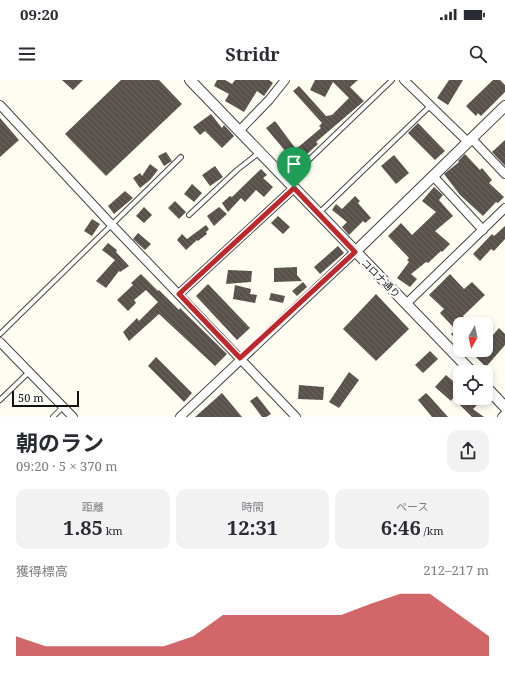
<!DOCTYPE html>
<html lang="ja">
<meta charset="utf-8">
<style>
body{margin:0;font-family:"Noto Serif","Noto Sans JP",serif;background:#f2f2f3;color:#2b2b33;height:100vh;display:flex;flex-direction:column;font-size:15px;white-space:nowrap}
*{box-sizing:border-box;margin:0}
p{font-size:13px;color:#7c7c81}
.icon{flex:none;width:22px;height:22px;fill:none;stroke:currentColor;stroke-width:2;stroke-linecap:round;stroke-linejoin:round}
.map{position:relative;height:337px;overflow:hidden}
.drawer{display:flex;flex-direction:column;background:#fff;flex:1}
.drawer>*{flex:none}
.needle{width:26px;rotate:189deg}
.buttons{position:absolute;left:453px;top:237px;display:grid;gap:8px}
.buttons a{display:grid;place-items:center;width:40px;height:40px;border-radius:8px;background:#fff;box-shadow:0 2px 6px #0003;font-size:20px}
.scale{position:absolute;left:12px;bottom:10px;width:67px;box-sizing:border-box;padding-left:4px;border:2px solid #101010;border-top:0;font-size:11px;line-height:14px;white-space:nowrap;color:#101010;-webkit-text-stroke:3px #fff;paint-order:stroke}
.pin{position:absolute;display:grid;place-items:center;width:34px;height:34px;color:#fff;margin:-41px -17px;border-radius:50% 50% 50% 0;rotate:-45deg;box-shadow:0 0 4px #0007}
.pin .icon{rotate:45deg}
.round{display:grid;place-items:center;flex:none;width:42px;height:42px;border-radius:12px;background:#f2f2f3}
.overview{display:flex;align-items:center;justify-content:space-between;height:68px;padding:0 16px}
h1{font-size:22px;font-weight:700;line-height:30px}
.metrics{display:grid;grid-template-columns:repeat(3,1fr);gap:6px;height:68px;padding:4px 16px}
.metrics div{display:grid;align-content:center;border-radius:10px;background:#f2f2f3;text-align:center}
.metrics b{font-size:20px;font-weight:700}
.metrics small{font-size:11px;font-weight:400}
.metrics p{font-size:11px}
.chart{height:112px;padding:8px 16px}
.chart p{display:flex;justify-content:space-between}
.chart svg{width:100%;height:72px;margin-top:4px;fill:#bf282b;opacity:.7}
.status{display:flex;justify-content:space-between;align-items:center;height:28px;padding:0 20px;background:#fff;direction:ltr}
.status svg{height:11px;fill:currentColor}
header{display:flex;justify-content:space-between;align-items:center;height:52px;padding:0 16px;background:#fff;font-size:18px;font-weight:700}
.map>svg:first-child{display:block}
.building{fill:url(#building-back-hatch)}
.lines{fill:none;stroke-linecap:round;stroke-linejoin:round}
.service-casing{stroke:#434343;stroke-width:6}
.minor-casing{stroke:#434343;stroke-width:10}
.tertiary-casing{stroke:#434343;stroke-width:12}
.service{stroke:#fff;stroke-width:4}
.minor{stroke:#fff;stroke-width:8}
.tertiary{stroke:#fff;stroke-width:10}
.route-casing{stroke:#fff;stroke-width:8}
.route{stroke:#bf282b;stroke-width:5}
.labels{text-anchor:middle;stroke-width:4;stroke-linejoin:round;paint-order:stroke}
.street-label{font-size:10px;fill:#101010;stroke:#fff}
</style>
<div class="status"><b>09:20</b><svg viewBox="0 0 49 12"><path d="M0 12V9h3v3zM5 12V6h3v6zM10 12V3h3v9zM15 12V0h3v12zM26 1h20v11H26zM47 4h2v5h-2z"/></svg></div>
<header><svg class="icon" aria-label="menu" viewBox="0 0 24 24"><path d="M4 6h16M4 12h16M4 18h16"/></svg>Stridr<svg class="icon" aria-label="search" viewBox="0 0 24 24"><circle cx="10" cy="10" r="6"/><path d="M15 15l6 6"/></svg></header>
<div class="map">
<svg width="505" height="337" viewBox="0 0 505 337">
<defs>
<pattern id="building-back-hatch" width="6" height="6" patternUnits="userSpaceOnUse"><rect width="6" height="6" fill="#58514c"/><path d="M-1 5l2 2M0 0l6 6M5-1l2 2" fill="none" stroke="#6b6561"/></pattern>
</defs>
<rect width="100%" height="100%" fill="#fffdf2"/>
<g class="building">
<polygon points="62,0 83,0 73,10"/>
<polygon points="121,0 159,0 182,24 106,96 65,54"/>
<polygon points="217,0 225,0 232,4 235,0 269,0 273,3 264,16 257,11 244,32 225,21 229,14 214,6"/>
<polygon points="315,0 358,0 350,7 364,21 316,62 318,64 296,84 266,48 275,41 296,69 321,48 319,46 322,43 293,11 299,6 326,36 332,35 349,18 333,2 325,17 310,10"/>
<polygon points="449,0 463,0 448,25 437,18"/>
<polygon points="493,0 500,0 505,5 505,12 481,36 478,33 476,36 466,26"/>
<polygon points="211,34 222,48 224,45 234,56 222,68 205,51 200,55 193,47"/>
<polygon points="0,38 19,60 0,77"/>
<polygon points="418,43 445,71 435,80 408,53"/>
<polygon points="505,60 505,86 492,72"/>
<polygon points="166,72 172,81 164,86 158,76"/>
<polygon points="465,74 480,90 482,88 492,100 489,103 504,117 498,123 496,122 483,136 460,115 444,94 459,82 458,81"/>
<polygon points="394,75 409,93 396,104 381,86"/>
<polygon points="150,84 158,90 150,100 140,108 133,98 140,93 142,96"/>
<polygon points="215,86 223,97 210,106 202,95"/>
<polygon points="261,89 267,95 263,98 273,107 264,117 256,110 245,122 241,118 228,132 222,123 230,116 232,117"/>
<polygon points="192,104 202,113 194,122 184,114"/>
<polygon points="434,107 443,115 439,120 453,136 435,151 450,164 442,172 441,171 428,183 426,182 411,194 417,199 410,207 397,198 409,182 407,180 409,178 388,156 401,143 412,155 436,132 422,121"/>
<polygon points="125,111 133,118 114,134 108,126"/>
<polygon points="355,116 360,121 358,123 371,138 365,143 363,141 349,155 342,147 347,142 332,130 336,124 342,129"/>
<polygon points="175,121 186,132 179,139 168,128"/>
<polygon points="144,127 152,135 144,143 136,136"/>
<polygon points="219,127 227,134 214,146 207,136"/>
<polygon points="278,136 290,147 283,154 271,143"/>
<polygon points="92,139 100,144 92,156 84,151"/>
<polygon points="206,145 209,149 206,152 207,154 198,161 197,160 186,170 177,160 182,154 187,159"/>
<polygon points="505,146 505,159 494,171 491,169 480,181 473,174 492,154 494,156"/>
<polygon points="138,153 151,164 145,170 133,159"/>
<polygon points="108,163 117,170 116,172 129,186 120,192 119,191 106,208 96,201 115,180 102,170"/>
<polygon points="338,166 344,173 320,194 314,187"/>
<polygon points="297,187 297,195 302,201 274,202 274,188"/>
<polygon points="228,190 252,191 251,202 226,204"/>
<polygon points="141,194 158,211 159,210 179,230 180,228 227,274 215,286 159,234 129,261 123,252 137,238 139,241 158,222 146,210 134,220 136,223 128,231 117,220 133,205 131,203"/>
<polygon points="450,194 464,209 472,202 485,215 463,236 470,244 460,244 460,264 451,254 456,250 440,233 444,229 429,215"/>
<polygon points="303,202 307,207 297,216 292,211"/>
<polygon points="208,204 250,248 237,260 196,216"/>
<polygon points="235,205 251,209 250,214 257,215 255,223 233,219"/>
<polygon points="271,213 285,216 283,223 269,220"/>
<polygon points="376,214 409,249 376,281 343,249"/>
<polygon points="499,248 505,254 505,265 486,287 476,277 486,270 486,263"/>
<polygon points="430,271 438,279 423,293 415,285"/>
<polygon points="156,277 192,313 184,322 148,286"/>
<polygon points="349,292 359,300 339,328 329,322"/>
<polygon points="446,295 460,307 460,318 470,318 477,325 473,329 484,337 472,337 453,318 451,321 435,307"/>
<polygon points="299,305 324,307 323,320 298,319"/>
<polygon points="222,313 242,337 195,337"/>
<polygon points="426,313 431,318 448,337 432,337 418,320"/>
<polygon points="257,316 271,334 266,337 262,337 250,321"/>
</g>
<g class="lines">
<defs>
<g id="service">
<polyline points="287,101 392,0"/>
<polyline points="320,132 430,26"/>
<polyline points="189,135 237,90 260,72"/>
<polyline points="0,254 181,77"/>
<polyline points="0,320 29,292"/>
<polyline points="53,337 63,327"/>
</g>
<g id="minor">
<polyline points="404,0 468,62"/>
<polyline points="0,25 111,144 296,337"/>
<polyline points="239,51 269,20 285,0"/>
<polyline points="472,59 505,94"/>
<polyline points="433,96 483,150"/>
<polyline points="179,214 294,108"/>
<polyline points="406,224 505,128"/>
<polyline points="0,262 73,337"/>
<polyline points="180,337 355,172"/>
<polyline points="502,337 505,334"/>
</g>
<g id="tertiary">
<polyline points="190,0 472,292"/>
<polyline points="355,172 505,26"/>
<polyline points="486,307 505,327"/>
</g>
</defs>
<use href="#service" class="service-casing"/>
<use href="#minor" class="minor-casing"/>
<use href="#tertiary" class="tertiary-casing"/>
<use href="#service" class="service"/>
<use href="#minor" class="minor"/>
<use href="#tertiary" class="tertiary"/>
</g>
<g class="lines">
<defs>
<polygon id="route" points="294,108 355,172 240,278 179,214"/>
</defs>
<use href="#route" class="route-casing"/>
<use href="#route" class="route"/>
</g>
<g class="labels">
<g class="street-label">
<text transform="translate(381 198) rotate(45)" y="4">コロナ通り</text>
</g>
</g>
</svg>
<div class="buttons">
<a><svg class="needle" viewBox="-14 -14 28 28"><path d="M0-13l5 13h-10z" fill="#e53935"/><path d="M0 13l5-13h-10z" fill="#7c7c81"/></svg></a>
<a><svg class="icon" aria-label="locate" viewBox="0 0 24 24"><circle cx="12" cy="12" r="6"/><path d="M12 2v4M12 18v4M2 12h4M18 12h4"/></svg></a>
</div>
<div class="scale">50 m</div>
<div class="pin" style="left:294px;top:108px;background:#1e9e55"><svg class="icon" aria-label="arrive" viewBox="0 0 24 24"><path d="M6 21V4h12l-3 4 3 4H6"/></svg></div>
</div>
<section class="drawer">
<div class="overview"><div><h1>朝のラン</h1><p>09:20 · 5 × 370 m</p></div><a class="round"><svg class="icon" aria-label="share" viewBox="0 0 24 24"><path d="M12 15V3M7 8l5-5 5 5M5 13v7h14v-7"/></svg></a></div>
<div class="metrics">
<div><p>距離</p><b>1.85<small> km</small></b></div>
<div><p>時間</p><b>12:31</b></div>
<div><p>ペース</p><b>6:46<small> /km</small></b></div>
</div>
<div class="chart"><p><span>獲得標高</span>212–217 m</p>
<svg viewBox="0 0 160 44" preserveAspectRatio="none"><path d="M0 44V32L10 38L20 38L30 38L40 38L50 38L60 32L70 19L80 19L90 19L100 19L110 19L120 12L130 6L140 6L150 19L160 32V44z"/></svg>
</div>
</section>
